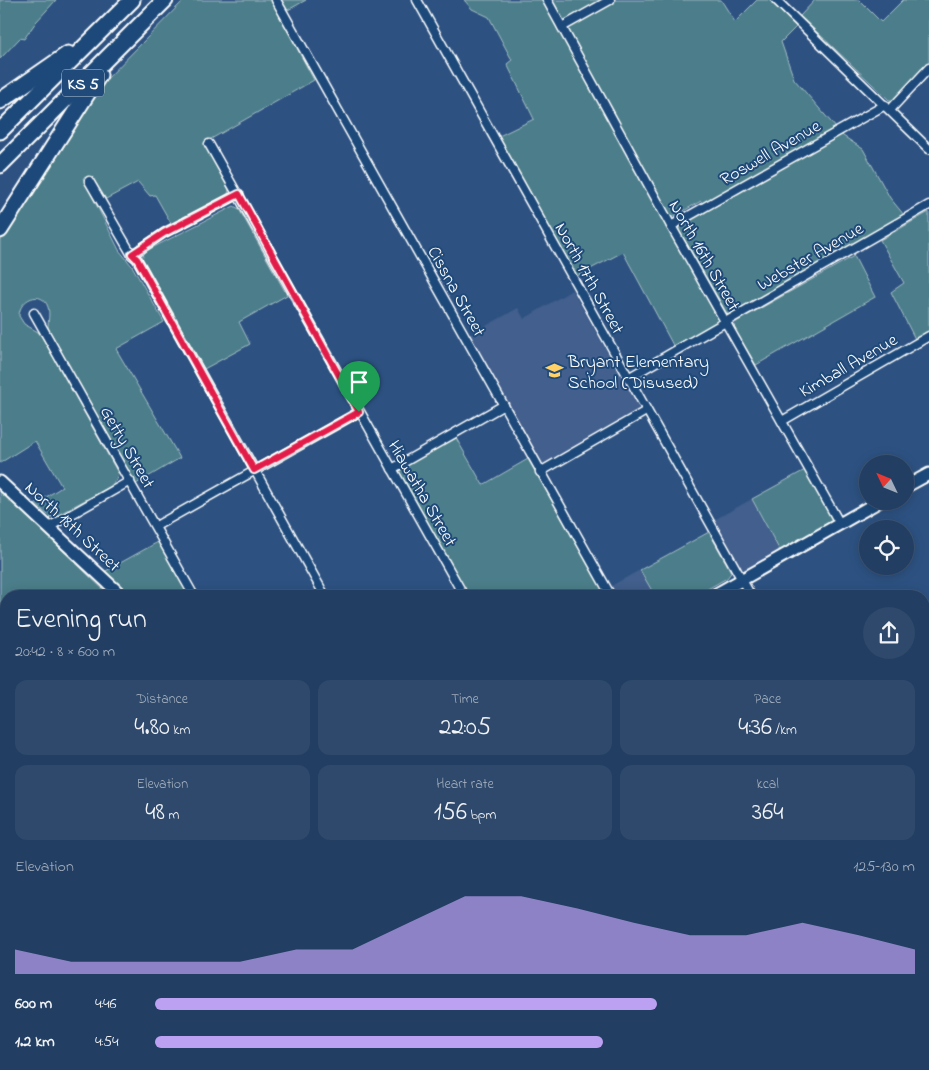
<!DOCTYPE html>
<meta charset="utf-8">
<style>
body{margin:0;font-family:"Indie Flower",sans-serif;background:#2e496b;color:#f1f3f6;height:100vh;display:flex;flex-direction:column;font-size:19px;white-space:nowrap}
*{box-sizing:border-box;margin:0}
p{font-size:16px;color:#a2aebe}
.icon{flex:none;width:28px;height:28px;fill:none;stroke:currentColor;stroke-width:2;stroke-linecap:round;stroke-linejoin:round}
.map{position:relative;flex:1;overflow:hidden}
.details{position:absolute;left:0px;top:590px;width:930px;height:480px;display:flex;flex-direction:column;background:#223e62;border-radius:20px 20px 0 0;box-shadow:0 2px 12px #0003,0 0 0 1px #3f5777}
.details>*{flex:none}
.needle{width:32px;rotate:313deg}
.controls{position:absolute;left:859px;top:455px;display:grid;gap:10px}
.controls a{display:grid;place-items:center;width:55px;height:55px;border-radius:50%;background:#223e62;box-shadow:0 2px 12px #0003,0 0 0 1px #3f5777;font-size:25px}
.pin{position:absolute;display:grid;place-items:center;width:42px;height:42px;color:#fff;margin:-51px -21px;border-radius:50% 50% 50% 0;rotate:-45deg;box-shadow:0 0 5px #0007}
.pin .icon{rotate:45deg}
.round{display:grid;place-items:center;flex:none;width:52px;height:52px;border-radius:26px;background:#2e496b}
.head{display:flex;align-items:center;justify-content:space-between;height:85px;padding:0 15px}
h1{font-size:28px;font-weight:600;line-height:38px}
.metrics{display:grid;grid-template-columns:repeat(3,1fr);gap:8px;height:85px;padding:5px 15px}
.metrics div{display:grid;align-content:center;border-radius:12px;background:#2e496b;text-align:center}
.metrics b{font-size:25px;font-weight:600}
.metrics small{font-size:14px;font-weight:400}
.metrics p{font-size:14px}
.chart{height:140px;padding:10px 15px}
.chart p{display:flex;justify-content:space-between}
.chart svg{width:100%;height:90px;margin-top:5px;fill:#bca0f2;opacity:.7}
ul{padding:0 15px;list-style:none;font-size:16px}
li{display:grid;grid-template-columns:80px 60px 1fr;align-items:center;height:38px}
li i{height:12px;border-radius:6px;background:#bca0f2}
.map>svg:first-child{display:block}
.built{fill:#425f8d}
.green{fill:#4c7e8a;stroke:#a6bec4}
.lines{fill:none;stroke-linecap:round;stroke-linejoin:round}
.minor-casing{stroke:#fff;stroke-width:11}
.secondary-casing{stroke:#fff;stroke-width:15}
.motorway-casing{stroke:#fff;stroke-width:19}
.minor{stroke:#1f4a7a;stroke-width:8}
.secondary{stroke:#1f4a7a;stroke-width:11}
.motorway{stroke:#1f4a7a;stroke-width:15}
.route-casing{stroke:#fff;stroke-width:10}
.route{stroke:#e11d48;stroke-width:6}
.labels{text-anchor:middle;stroke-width:4;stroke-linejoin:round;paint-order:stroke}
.shield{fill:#1f4a7a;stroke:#bcc9d7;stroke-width:1}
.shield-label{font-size:16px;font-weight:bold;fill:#fff}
.street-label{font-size:18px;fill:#fff;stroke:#1f4a7a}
.poi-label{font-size:18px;fill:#fff;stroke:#1f4a7a;text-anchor:start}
</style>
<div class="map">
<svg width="929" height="1070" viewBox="0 0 929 1070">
<rect width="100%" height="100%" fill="#2d5282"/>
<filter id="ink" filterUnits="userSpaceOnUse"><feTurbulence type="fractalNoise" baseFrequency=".02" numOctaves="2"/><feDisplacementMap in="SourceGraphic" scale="10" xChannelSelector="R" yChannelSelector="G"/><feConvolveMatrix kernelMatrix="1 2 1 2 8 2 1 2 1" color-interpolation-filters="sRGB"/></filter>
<g filter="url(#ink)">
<g class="built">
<polygon points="572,290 639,407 636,413 546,463 543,463 539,459 470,335 518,308 524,319"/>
<polygon points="752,499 780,551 745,570 740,567 714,520"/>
<polygon points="640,570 655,596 617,596 611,586"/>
<polygon points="0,866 6,872 6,985 0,987"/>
</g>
<g class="green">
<polygon points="0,0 56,0 36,22 24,39 20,38 0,59"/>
<path d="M184 0H306L279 15 314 80 204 143 229 190 228 194 172 225 155 195 150 196 138 182 106 199 92 177 83 178 119 250 132 266 164 322 116 349 180 458 136 484 48 328C48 321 50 314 48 307 42 289 19 299 19 316L24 324 38 332 42 337 118 473C117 480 114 483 109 487L54 517H50L35 504 62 487 35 441 0 463V237L100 86Z"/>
<polygon points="464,0 721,0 735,22 757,0 769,0 796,27 781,42 794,79 843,136 863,149 890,198 904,215 728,315 679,230 681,226 706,212 701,201 664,222 718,319 715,323 674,347 623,252 577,276 499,136 534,119 507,64 512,60 489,17 472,9"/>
<polygon points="815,0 859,0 881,22 903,0 929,0 929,63 893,100 889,100 800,16"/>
<polygon points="234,206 239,209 287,295 239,322 250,344 204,369 142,260 143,255 148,250"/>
<polygon points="929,212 929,331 915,339 891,292 904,283 880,240"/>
<polygon points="854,256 875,297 756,365 734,328 736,322"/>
<polygon points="456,438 483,485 528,459 603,591 594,596 469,596 399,473 401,469"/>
<polygon points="805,470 832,520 832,522 780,551 752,499"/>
<polygon points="0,490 110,596 20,596 15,592 11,596 6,596 6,601 0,607"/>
<polygon points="709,532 730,570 731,573 727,578 695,596 655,596 640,570"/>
<polygon points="158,542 189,596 130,596 104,572"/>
<polygon points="929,618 929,733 924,729 924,621"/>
</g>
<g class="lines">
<defs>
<g id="minor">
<polyline points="276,0 611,596"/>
<polyline points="417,0 751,596"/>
<polyline points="547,0 671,226 840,524"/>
<polyline points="776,0 929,149"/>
<polyline points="562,27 610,0"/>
<polyline points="890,110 929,68"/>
<polyline points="209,144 464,596"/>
<polyline points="89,181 132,255 137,259 325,596"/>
<polyline points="671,226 885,105"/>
<polyline points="132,255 164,233 239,194"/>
<polyline points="34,313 194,596"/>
<polyline points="628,378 929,205"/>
<polyline points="782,421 929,336"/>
<polyline points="392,469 504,405"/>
<polyline points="540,472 646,411"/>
<polyline points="156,526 359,412"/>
<polyline points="49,527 130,481"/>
<polyline points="924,614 929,611"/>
<polyline points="0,665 6,671"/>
<polyline points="924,795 929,800"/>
<polyline points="0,858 6,864"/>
<polyline points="924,928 929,933"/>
<polyline points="0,1027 6,1033"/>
<polyline points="38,1064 45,1070"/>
<polyline points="199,1064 206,1070"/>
<polyline points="295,1064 301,1070"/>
<polyline points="448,1064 454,1070"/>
<polyline points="758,1064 764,1070"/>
<polyline points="916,1064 922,1070"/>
<polyline points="472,1070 478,1064"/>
</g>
<g id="secondary">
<polyline points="0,482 122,596"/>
<polyline points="905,487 929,474"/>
<polyline points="713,596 880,501"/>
<polyline points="0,993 6,991"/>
<polyline points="604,1064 610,1070"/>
</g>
<g id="motorway">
<polyline points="0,101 68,54"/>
<polyline points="0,131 132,0"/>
<polyline points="0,165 165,0"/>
<polyline points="0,230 99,75"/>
</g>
</defs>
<use href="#minor" class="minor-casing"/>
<use href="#secondary" class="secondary-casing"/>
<use href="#motorway" class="motorway-casing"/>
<use href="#minor" class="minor"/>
<use href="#secondary" class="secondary"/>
<use href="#motorway" class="motorway"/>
</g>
</g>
<g class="lines" filter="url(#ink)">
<defs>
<polygon id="route" points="239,194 359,412 254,470 137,259 132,254 164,233"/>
</defs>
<use href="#route" class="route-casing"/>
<use href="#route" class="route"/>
</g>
<defs>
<symbol id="school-bare" viewBox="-9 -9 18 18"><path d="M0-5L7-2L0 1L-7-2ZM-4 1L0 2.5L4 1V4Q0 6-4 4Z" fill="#ffd166" stroke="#1f4a7a" stroke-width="2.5" paint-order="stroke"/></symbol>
</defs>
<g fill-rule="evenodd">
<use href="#school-bare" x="542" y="358" width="25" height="25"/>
</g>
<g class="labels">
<rect class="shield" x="62" y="69.5" width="42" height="27" rx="4"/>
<g class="shield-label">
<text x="83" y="89">KS 5</text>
</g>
<g class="street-label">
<text transform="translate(770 152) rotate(-30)" y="6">Roswell Avenue</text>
<text transform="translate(705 255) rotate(60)" y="6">North 16th Street</text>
<text transform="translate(810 256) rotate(-30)" y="6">Webster Avenue</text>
<text transform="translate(590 278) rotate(61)" y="6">North 17th Street</text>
<text transform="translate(457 291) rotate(61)" y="6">Cissna Street</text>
<text transform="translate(848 365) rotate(-30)" y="6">Kimball Avenue</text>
<text transform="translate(128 447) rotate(60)" y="6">Getty Street</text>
<text transform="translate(423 493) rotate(60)" y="6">Hiawatha Street</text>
<text transform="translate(73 526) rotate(43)" y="6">North 18th Street</text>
</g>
<g class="poi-label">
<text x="568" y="367">Bryant Elementary<tspan x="568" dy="21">School (Disused)</tspan></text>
</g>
</g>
</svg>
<div class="controls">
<a><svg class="needle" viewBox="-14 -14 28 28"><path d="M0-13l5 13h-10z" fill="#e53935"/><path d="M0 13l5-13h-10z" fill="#a2aebe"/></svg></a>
<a><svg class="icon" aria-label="locate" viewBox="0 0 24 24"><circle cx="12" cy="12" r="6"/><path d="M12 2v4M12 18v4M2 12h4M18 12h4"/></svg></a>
</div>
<div class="pin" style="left:359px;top:412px;background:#1e9e55"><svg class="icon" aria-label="arrive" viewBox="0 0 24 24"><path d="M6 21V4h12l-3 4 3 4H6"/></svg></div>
<section class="details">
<div class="head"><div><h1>Evening run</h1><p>20:42 · 8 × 600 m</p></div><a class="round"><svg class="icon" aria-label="share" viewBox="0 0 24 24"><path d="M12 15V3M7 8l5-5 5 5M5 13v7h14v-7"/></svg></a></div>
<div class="metrics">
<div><p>Distance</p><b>4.80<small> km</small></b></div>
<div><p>Time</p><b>22:05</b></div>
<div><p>Pace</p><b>4:36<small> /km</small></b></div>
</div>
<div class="metrics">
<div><p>Elevation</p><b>48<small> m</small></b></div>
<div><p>Heart rate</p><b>156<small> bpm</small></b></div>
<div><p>kcal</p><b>364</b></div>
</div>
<div class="chart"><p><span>Elevation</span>125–130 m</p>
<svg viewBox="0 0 160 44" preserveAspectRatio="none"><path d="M0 44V32L10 38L20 38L30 38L40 38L50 32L60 32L70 19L80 6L90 6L100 12L110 19L120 25L130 25L140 19L150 25L160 32V44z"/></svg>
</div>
<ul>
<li><b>600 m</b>4:46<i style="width:66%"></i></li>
<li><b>1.2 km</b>4:54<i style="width:59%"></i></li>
</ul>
</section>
</div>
